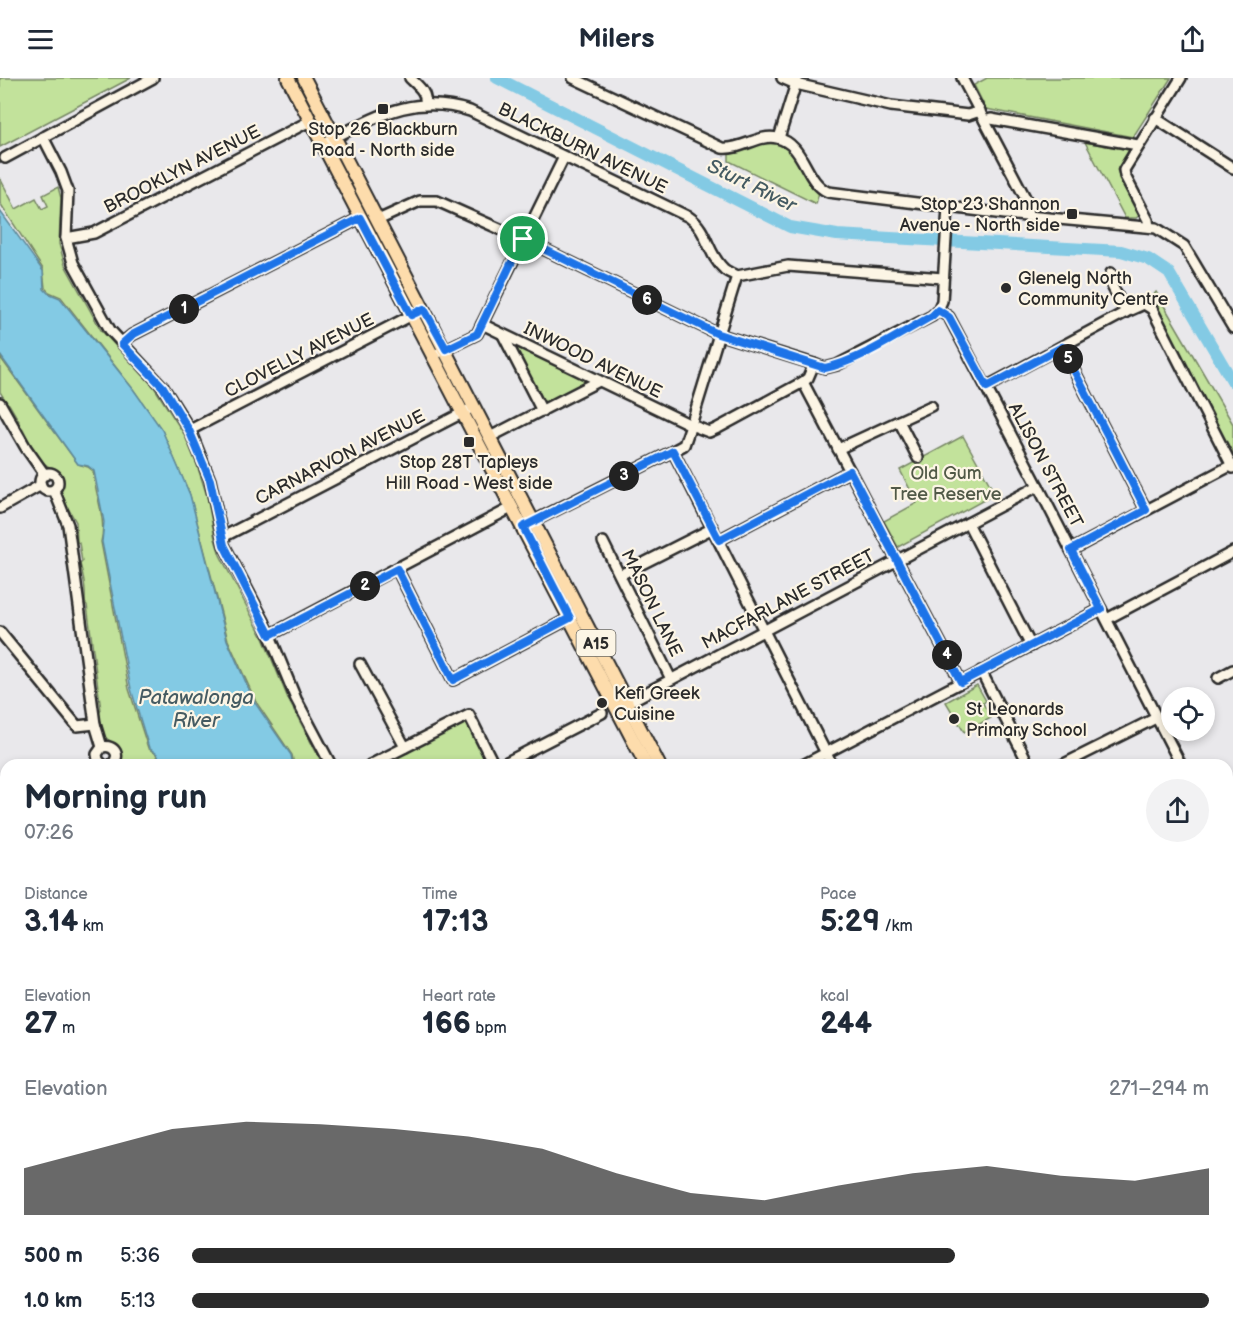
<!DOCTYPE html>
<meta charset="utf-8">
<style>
body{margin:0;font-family:"Balsamiq Sans",sans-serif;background:#f2f2f3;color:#1f2937;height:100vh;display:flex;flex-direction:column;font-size:22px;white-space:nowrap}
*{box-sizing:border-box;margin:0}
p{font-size:20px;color:#747a83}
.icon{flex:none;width:33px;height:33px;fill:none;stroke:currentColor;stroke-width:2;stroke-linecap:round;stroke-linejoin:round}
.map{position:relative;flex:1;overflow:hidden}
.drawer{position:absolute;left:0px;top:681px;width:1233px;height:578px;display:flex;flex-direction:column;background:#fff;border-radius:18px 18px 0 0;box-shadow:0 3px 9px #0003}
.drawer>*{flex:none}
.tools{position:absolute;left:1161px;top:609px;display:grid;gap:12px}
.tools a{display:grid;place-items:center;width:54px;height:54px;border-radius:50%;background:#fff;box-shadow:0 3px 9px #0003;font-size:30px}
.pin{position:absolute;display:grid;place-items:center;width:51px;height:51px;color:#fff;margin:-26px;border:3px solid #fff;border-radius:50%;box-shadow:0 2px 6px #0007}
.km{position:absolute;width:30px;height:30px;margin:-15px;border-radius:50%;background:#222;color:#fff;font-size:16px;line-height:30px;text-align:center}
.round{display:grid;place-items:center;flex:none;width:63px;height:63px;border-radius:32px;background:#f2f2f3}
.summary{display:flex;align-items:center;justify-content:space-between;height:102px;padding:0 24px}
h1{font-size:33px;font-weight:700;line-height:45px}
.metrics{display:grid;grid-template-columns:repeat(3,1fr);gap:9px;height:102px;padding:6px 24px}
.metrics div{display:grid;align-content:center}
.metrics b{font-size:30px;font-weight:700}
.metrics small{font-size:16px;font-weight:400}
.metrics p{font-size:16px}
.chart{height:168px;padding:12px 24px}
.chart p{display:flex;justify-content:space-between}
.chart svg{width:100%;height:108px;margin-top:6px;fill:#2b2b2b;opacity:.7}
ul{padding:0 24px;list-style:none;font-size:20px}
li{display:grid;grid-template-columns:96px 72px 1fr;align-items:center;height:45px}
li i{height:15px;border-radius:8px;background:#2b2b2b}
header{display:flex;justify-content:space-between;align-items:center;height:78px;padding:0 24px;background:#fff;font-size:27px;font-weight:700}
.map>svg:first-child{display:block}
.green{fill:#c2e29b;stroke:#768663;stroke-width:1.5}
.water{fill:#83cae4;stroke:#608a9a;stroke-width:1.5}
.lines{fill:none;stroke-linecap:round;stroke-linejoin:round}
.river{stroke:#83cae4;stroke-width:12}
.minor-casing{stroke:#2b2b2b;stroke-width:14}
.major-casing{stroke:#2b2b2b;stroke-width:16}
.highway-casing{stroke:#2b2b2b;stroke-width:18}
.minor{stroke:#fcf5e5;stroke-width:9}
.major{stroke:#fddcac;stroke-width:12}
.highway{stroke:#fddcac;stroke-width:14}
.route-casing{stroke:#fff;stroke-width:12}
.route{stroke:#1a73e8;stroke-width:8}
.poi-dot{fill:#2b2b2b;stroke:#fcf5e5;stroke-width:2}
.labels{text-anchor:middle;stroke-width:4.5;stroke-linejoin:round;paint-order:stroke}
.shield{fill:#fcf5e5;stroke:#6a6863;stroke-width:1.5}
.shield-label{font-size:16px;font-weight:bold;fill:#2b2b2b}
.poi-label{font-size:18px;fill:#2b2b2b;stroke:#fcf5e5;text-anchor:start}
.street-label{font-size:18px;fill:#2b2b2b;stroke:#fcf5e5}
.park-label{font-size:18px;fill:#515947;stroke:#fcf5e5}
.water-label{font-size:20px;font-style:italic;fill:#455b62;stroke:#fcf5e5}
</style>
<header><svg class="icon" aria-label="menu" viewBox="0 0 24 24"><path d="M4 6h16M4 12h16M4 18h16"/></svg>Milers<svg class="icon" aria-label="share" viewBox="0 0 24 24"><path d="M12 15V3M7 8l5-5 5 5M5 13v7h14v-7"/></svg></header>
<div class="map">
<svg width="1233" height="1258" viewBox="0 0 1233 1258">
<rect width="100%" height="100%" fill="#e9e8eb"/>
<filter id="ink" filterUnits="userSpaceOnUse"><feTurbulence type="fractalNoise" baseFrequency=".0167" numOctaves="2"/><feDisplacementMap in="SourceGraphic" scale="12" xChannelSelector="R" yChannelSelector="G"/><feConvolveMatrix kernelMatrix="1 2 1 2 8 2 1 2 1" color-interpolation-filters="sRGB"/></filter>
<g filter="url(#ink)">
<g class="green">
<polygon points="0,0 131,0 0,69"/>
<polygon points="987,0 1171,0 1133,59 986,31 974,7"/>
<path d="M763 63C804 65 794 91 819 114L816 126 729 83V74Z"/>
<polygon points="1085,64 1129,72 1117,92 1140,137 1136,140 1125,140"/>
<polygon points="0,100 16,131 36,120 42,131 48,128 43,117 58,109 61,120 59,166 65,187 101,252 154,309 184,356 197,387 207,418 215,461 220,477 263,560 289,623 323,687 294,687 292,677 256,624 228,562 190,417 162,352 133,311 61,219 49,214 45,210 43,191 0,125"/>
<polygon points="1156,214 1233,346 1233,380 1150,221"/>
<polygon points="511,265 591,304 544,328"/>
<path d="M0 279 78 386 88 389 93 393C95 417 107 441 101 464L129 611 148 670 156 676 162 687H117L119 671 103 657 100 648 99 635 101 632 87 527 85 525C86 511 84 499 80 486L82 484 79 465 77 464 76 444 68 430 65 429 60 417 59 396 38 381 23 351 18 345 19 343 9 326 7 325 0 314Z"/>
<polygon points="963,358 995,416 898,469 884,443 917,425 900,392"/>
<polygon points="977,607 986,623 983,625 991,640 964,654 946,624"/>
<polygon points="465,643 488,684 487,687 377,687"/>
<polygon points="1233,857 1233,931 1227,935 1227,860"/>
</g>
<g class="water">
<polygon points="0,133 43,193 44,211 48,215 60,220 133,311 162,352 190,417 227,562 255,625 291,677 293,687 162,687 157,676 149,670 131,611 102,464 104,444 94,393 88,388 78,386 0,277"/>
<polygon points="0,901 6,908 6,1252 161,1253 161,1258 0,1258"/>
<polygon points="374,1252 504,1252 504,1253 500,1258 369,1258 368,1255"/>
</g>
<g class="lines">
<polyline class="river" points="497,0 790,149 837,157 1121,173 1148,181 1169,195 1233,304"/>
<defs>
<g id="minor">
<path d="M410 0C418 8 427 14 425 26"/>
<path d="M573 0 722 70C742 72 758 56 777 60 805 66 804 103 828 114L1005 136 1156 150 1184 168 1233 250"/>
<polyline points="782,0 796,6 891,28 968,37 980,33"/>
<polyline points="962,0 1028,125 1027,138"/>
<polyline points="1155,40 1233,90"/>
<polyline points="985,43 991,41 1138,67"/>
<polyline points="43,59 61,94 68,113 66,160 73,185 110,252 163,309 190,352 210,402 224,467 264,543 296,621 331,687"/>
<polyline points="779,60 797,2"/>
<path d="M322 66C373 41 411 14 470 33L689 139C708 152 707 176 724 191 727 194 733 196 737 198"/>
<polyline points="5,80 153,0"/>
<polyline points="378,142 420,123 437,123 527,163 718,256 814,286"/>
<polyline points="1149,149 1148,142 1125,98 1124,92 1181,0"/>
<polyline points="66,160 94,155 310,43"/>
<polyline points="1111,195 1112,208 1126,234"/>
<polyline points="737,198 788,188 943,200"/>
<polyline points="938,232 949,239 1038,408 1181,687"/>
<polyline points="482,246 691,347 737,198"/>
<polyline points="503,257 542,333"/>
<polyline points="122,265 132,257 360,140"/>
<polyline points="1062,269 1146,432"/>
<polyline points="432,278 477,256 564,79"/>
<polyline points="803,304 961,604"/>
<polyline points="986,309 1126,234 1144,226 1152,231 1233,390"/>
<polyline points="0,325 26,370 45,397"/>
<polyline points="899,343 918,380"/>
<polyline points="190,352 416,235"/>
<polyline points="490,359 599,303"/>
<polyline points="838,371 931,328"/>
<polyline points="673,373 832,687"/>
<circle cx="49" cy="404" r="9"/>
<polyline points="54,412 68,447 95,646 102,669"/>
<polyline points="0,430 41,407"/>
<polyline points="968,445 1031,568"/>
<polyline points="528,446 673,373 684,367 691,347 709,354 718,350 803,304 808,300 814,286 825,290 837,287 932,238 938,232 942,223 948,129"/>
<polyline points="223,459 468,332"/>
<polyline points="719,462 850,393"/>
<polyline points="603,464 671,601"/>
<polyline points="1071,472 1232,387"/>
<polyline points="397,491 453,602 570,540"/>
<polyline points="620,497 713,450"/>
<polyline points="1107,541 1233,474"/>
<polyline points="0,554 77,648 95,646"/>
<polyline points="270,557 513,429"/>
<polyline points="360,586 405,669"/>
<polyline points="981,593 1029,687"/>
<polyline points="1218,600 1233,592"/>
<polyline points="621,628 1038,408"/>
<path d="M103 687 98 682 97 676 102 669C115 666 122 679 111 687"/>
<polyline points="370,687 469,637 494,687"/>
<polyline points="501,687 602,635"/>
<polyline points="803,687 1101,531"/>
<polyline points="1062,687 1156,640"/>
<polyline points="0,738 6,747"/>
<polyline points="1227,758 1233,755"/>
<polyline points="1227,773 1233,784"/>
<polyline points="1227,856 1233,853"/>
<polyline points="1227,939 1233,936"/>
<polyline points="589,1252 591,1258"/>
<polyline points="745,1252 748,1258"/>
<polyline points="938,1252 941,1258"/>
<polyline points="1010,1252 1013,1258"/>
<polyline points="1070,1252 1073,1258"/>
<polyline points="1129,1252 1132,1258"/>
<polyline points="784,1258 795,1252"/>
<polyline points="826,1258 837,1252"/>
</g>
<g id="major">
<polyline points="288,0 646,687"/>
<polyline points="304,0 659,687"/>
<polyline points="1193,1252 1196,1258"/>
<polyline points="1205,1252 1208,1258"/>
</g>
<g id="highway">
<polyline points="1227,1029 1233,1026"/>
<polyline points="1227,1046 1233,1043"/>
</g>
</defs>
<use href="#minor" class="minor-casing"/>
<use href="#major" class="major-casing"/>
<use href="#highway" class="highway-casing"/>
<use href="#minor" class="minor"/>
<use href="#major" class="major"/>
<use href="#highway" class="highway"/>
</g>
</g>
<g class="lines" filter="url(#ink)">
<defs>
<path id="route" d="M360 140 411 237 424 231 446 271 477 256 523 161 718 256 825 290C858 284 901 255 932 238L938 232 949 239 987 309 1062 269 1146 432 1071 472 1101 531 961 604 850 393 719 462 673 373 523 449 570 540 453 602 397 491 270 557 224 467 210 402 189 352 163 309 122 266 132 257Z"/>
</defs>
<use href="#route" class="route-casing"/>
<use href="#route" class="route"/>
</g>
<g class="poi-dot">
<rect x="377" y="25" width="12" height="12" rx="3"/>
<rect x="1066" y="130" width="12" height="12" rx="3"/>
<circle cx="1006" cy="210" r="6"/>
<rect x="463" y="358" width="12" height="12" rx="3"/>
<circle cx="602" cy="625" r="6"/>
<circle cx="954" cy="641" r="6"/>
</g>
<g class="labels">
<rect class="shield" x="576.5" y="552" width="39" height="26" rx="4.5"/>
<g class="shield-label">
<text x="596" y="571">A15</text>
</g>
<g class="poi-label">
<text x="383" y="57" text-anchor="middle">Stop 26 Blackburn<tspan x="383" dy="21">Road - North side</tspan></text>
<text x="1060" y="132" text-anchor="end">Stop 23 Shannon<tspan x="1060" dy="21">Avenue - North side</tspan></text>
<text x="1018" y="206">Glenelg North<tspan x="1018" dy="21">Community Centre</tspan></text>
<text x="469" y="390" text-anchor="middle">Stop 28T Tapleys<tspan x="469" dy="21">Hill Road - West side</tspan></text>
<text x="614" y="621">Kefi Greek<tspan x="614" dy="21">Cuisine</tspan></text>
<text x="966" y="637">St Leonards<tspan x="966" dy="21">Primary School</tspan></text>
</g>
<g class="street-label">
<text transform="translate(583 70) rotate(26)" y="6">BLACKBURN AVENUE</text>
<text transform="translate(182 91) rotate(-27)" y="6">BROOKLYN AVENUE</text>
<text transform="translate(299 277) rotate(-27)" y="6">CLOVELLY AVENUE</text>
<text transform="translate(593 282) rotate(26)" y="6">INWOOD AVENUE</text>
<text transform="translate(340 379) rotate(-27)" y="6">CARNARVON AVENUE</text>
<text transform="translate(1046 387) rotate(62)" y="6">ALISON STREET</text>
<text transform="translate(788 521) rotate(-28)" y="6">MACFARLANE STREET</text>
<text transform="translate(652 525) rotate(64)" y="6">MASON LANE</text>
</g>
<g class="park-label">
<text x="946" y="401">Old Gum<tspan x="946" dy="21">Tree Reserve</tspan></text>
</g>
<g class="water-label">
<text transform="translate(752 107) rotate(26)" y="7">Sturt River</text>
<text x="196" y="626">Patawalonga<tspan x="196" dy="23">River</tspan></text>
</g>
</g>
</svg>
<div class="tools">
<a><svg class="icon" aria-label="locate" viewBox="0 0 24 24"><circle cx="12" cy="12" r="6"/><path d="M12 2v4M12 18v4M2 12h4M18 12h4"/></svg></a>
</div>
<div class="pin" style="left:523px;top:161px;background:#1e9e55"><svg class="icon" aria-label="arrive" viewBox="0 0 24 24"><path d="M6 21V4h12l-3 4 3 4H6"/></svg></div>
<b class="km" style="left:184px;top:231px">1</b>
<b class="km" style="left:365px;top:508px">2</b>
<b class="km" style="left:624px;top:398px">3</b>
<b class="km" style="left:947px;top:577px">4</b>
<b class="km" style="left:1068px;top:281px">5</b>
<b class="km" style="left:647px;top:222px">6</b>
<section class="drawer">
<div class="summary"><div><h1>Morning run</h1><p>07:26</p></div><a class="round"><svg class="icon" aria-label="share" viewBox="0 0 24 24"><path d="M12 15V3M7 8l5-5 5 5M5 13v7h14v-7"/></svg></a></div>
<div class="metrics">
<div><p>Distance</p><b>3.14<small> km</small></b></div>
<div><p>Time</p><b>17:13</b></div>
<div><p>Pace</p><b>5:29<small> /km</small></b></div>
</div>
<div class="metrics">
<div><p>Elevation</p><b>27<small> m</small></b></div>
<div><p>Heart rate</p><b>166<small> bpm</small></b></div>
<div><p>kcal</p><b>244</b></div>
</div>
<div class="chart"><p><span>Elevation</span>271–294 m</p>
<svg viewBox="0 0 160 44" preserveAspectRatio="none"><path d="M0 44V25L10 17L20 9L30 6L40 7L50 9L60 12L70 17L80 27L90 35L100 38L110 32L120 27L130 24L140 28L150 30L160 25V44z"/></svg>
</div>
<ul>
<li><b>500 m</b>5:36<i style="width:75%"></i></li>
<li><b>1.0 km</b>5:13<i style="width:100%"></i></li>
</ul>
</section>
</div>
